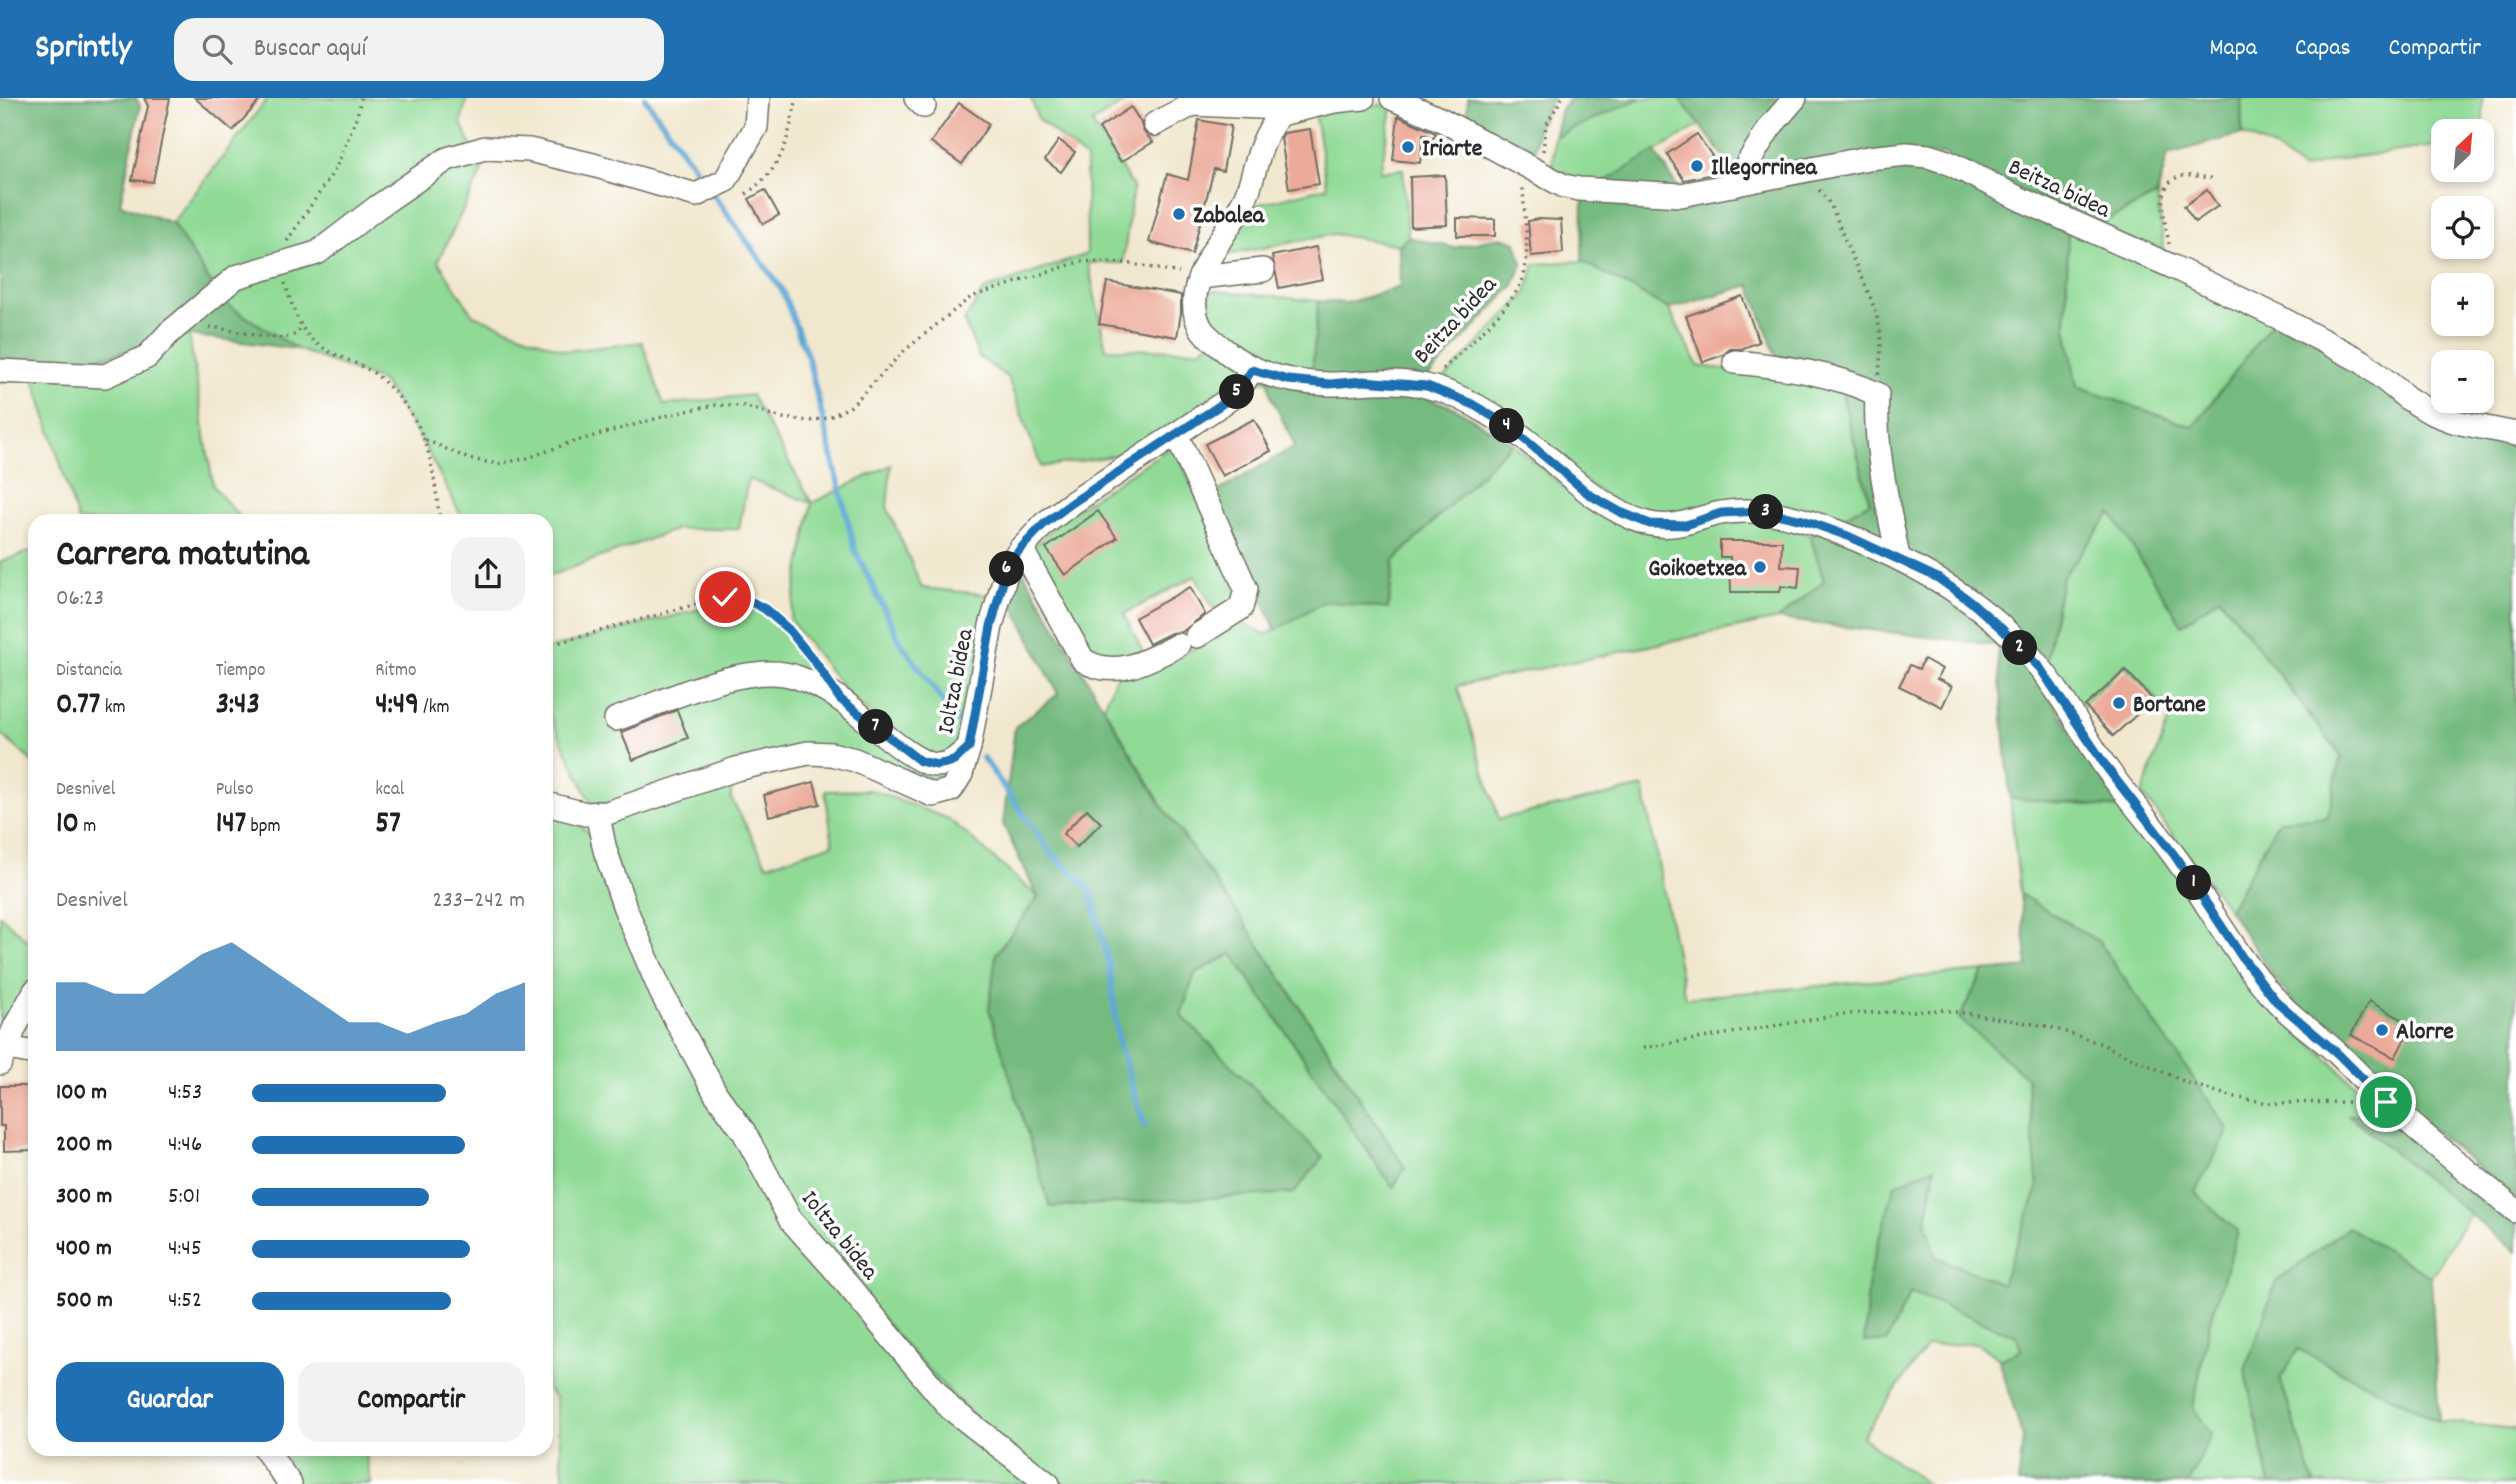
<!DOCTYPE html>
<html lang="es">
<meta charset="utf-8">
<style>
body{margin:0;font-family:Dekko,sans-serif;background:#f2f2f2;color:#202124;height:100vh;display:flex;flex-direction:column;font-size:26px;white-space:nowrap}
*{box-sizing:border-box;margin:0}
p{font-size:23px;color:#757577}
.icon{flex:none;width:38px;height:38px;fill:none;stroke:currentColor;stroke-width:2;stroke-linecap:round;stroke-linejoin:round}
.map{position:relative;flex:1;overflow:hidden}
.drawer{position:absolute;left:28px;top:416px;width:525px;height:942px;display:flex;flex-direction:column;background:#fff;border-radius:21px;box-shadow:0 4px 10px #0003}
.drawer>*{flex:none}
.needle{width:46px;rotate:26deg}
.controls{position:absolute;left:2431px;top:21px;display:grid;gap:14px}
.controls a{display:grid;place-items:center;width:63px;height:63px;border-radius:14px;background:#fff;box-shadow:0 4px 10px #0003;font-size:35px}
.pin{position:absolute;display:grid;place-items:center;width:60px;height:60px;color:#fff;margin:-30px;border:4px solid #fff;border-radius:50%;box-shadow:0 2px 7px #0007}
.km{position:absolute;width:35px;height:35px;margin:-18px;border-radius:50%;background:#222;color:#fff;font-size:19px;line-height:35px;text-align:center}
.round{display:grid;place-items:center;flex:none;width:74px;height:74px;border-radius:21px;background:#f2f2f2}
.summary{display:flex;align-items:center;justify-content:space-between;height:119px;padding:0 28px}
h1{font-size:38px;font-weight:700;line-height:52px}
.stats{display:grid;grid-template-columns:repeat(3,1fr);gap:10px;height:119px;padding:7px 28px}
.stats div{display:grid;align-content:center}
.stats b{font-size:30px;font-weight:700}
.stats small{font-size:19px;font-weight:400}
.stats p{font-size:19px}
.chart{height:196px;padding:14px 28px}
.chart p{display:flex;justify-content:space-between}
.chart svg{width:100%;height:126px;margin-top:7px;fill:#1f6fb2;opacity:.7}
.primary-button{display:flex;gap:14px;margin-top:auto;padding:14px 28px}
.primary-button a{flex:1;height:80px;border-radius:21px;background:#1f6fb2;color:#fff;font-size:28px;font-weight:700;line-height:80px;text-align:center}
.primary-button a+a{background:#f2f2f2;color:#202124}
ul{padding:0 28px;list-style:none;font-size:23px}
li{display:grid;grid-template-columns:112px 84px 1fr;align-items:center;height:52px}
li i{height:18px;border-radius:9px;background:#1f6fb2}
header{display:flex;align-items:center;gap:42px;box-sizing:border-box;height:98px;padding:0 35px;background:#1f6fb2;color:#fff}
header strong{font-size:33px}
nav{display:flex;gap:38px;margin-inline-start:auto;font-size:24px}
.search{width:490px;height:63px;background:#f2f2f2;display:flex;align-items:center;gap:18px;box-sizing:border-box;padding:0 24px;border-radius:21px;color:#757577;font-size:26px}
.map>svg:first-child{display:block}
.green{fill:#90da96;stroke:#5e8260;stroke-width:2}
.forest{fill:#74ba7f;stroke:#507255;stroke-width:2}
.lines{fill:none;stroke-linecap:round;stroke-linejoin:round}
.stream{stroke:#5ea7d5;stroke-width:6}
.building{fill:#ecaa9a}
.minor-casing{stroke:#706d64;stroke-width:26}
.path{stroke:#706d64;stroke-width:3.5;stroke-dasharray:2 5;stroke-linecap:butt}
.minor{stroke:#fff;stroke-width:23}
.route-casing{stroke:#fff;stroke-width:14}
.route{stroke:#1f6fb2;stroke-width:9}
.poi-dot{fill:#1f6fb2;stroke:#fff;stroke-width:2.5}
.labels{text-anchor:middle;stroke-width:7;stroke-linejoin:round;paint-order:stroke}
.poi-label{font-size:24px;font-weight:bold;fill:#2b2b2b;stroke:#fff;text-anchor:start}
.street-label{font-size:24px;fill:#2b2b2b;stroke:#fff}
</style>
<header>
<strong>Sprintly</strong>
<div class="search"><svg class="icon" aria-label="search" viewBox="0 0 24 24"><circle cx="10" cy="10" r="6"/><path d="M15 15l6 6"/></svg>Buscar aquí</div>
<nav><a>Mapa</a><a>Capas</a><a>Compartir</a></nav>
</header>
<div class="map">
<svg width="2516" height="1386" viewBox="0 0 2516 1386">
<rect width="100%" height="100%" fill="#fff"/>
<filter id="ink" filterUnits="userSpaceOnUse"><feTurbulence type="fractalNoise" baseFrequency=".0143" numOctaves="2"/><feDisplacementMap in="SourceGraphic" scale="14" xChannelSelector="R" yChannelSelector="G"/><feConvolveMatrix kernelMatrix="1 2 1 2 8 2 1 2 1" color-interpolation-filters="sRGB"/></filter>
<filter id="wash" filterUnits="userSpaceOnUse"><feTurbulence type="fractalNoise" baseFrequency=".00686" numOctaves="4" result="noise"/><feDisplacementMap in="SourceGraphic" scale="28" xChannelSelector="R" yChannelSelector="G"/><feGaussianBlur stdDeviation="1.57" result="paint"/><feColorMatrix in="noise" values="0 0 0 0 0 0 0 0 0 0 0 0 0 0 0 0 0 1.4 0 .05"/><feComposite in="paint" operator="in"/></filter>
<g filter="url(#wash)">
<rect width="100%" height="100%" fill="#f1e7ce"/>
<g class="green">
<path d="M268 0H467L461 25 482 73 438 163 473 217 566 253 642 244 664 307 751 297 812 405 891 367 887 409 922 490 992 497 961 640C952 655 945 659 928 657L852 601 790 522 812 405 748 381 739 431H677L546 479V424L464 423 422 343 382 283 297 251 223 204 172 125Z"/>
<polygon points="1031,0 1131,0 1092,25 1133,89 1123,165 1088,165 1106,251 1199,252 1219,237 1210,218 1209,192 1318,203 1312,276 1234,287 1139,354 1041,369 1008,280 979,259 964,223 984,192 1087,156 1086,61 1038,21"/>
<polygon points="1641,0 1679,0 1700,27 1583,97 1553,69 1554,39"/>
<polygon points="2241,0 2483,0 2483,42 2482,42 2482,33 2443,33 2443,47 2334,62 2302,72 2276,51 2242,36"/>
<polygon points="1393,6 1380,74 1403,71 1408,139 1399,147 1334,136 1226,157 1255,107 1327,89 1315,17 1338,10"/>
<polygon points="2157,97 2165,158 2096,128"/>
<polygon points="2068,128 2274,222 2193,329 2077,289 2066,229"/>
<polygon points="1582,163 1669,211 1698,268 1784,278 1840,289 1870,405 1835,424 1687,413 1653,418 1623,409 1440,285 1526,196 1535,166"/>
<polygon points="189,237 213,388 243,423 78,423 33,277"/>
<polygon points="1512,345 1585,407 1621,425 1759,421 1810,437 1824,483 1778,521 1457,588 1499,721 1643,689 1685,900 1984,873 1959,920 2027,980 2038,1090 2003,1187 1936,1160 1926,1124 1935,1070 1886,1244 1911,1194 2017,1238 2022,1252 1999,1261 1977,1245 1927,1248 1862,1339 1927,1386 1057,1386 955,1306 792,1115 664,889 607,740 610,720 732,679 731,700 767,767 833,746 825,693 872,692 949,721 1038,799 996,856 1322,1059 1181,917 1195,875 1232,856 1393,1090 1405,1069 1246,827 1162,708 1104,609 1116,578 1181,558 1240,523 1265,537 1325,503 1388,511 1394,463"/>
<path d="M1174 347 1239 495 1232 504 1217 516 1195 478 1124 516 1143 554C1121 562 1110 568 1091 552L1032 450 1065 418Z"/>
<polygon points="2112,414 2182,526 2219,499 2341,658 2328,719 2279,723 2229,812 2142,696 2171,616 2125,567 2080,609 2046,563 2062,480"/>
<polygon points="35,452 35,666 0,635 0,464"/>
<polygon points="727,504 743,504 758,511 780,529 826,584 842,608 955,670 948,684 937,689 834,650 623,702 592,707 546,610 546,551"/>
<polygon points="2010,700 2121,710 2173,766 2275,912 2387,1016 2350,1018 2470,1116 2431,1179 2348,1129 2245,1272 2270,1386 2188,1386 2210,1337 2193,1309 2210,1222 2195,1094 2099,844 2020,796"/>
<polygon points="546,714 574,723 590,736 787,1127 1040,1386 564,1386 555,1299 546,1291"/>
<polygon points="0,817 35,850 35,875 12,919 0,951"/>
<polygon points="2298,1251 2439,1323 2516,1331 2516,1386 2314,1386 2280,1281"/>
<polygon points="270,1351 365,1351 371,1386 297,1386"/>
</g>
<g class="forest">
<polygon points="0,0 136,0 140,8 120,106 172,125 223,204 297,251 189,237 0,284"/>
<polygon points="1468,0 1553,0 1537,31 1535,52 1466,24"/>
<polygon points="1570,0 1641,0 1554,39 1561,11"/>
<polygon points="1679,0 2241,0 2242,36 2168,56 2157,97 2096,128 1943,56 1740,79"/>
<polygon points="1655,53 1689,108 1740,98 1843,71 1907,63 1946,70 2068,128 2066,229 2077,289 2193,329 2274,222 2516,344 2516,1101 2318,935 2278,885 2229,812 2279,722 2328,719 2341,658 2220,499 2182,527 2111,415 2062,480 2042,587 2121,710 2010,700 1997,547 1778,521 1824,483 1810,437 1870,404 1836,273 1776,258 1750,187 1669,211 1582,163 1583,97"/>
<polygon points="1408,139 1454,150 1501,139 1516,144 1522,166 1514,187 1424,283 1424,299 1455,310 1512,345 1394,463 1388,511 1325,503 1276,532 1214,396 1295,348 1271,298 1266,268 1312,276 1318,203 1347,205 1400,189 1399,147"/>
<polygon points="1021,470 1162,708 1246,827 1405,1070 1393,1090 1232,856 1195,875 1181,917 1323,1059 1294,1095 1050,1109 989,911 996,856 1038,799 1003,726 1015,629 1058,596 1011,503"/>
<polygon points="2020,796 2099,844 2229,1032 2195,1094 2238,1134 2210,1222 2193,1309 2211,1336 2188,1386 2018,1386 2023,1340 1999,1261 2021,1252 2017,1238 1911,1194 1886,1244 1864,1244 1869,1177 1895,1087 1935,1069 1926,1124 1936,1159 2002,1186 2038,1090 2027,980 1959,920 1984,873 2028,869"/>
<polygon points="2387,1016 2516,1119 2516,1154 2349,1017"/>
<polygon points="2348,1129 2431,1179 2439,1323 2298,1251 2280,1281 2314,1386 2270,1386 2245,1272 2276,1184"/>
</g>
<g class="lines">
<g class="stream">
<polyline points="645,0 707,87"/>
<polyline points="713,96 782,192 808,260 855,452 901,545 958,624"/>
<polyline points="983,660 1052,756 1090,791 1110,871 1118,943 1145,1028"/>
</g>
</g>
<g id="blocks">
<g class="building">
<polygon points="144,0 170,0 153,84 132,82 148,8"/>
<polygon points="195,0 262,0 233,33"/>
<polygon points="959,5 989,26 962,66 931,44"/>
<polygon points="1131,9 1141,25 1143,33 1153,44 1121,64 1099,30"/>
<polygon points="1398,18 1436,35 1433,41 1423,36 1420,65 1393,62"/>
<polygon points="1199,22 1231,28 1223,73 1214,71 1192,156 1149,144 1167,76 1188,82"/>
<polygon points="1310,31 1319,86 1289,91 1281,40 1284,35"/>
<polygon points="1697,36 1723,74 1684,82 1667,56"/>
<polygon points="1059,42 1075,54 1061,74 1045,62"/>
<polygon points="1445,77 1447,127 1411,129 1410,79"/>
<polygon points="765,92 779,117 763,126 749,101"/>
<polygon points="2207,92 2218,108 2195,124 2184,108"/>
<polygon points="1457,120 1495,121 1495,138 1457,138"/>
<polygon points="1538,121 1561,122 1563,155 1531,158 1528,123"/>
<polygon points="1316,149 1323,181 1279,190 1272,158"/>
<polygon points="1107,184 1181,197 1181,215 1177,239 1099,226"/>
<polygon points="1742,198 1759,244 1741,251 1730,251 1723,257 1703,264 1686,218"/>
<polygon points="1254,321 1271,353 1222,378 1205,346"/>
<polygon points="1098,413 1117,440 1065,477 1046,450"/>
<polygon points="1720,443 1782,443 1781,468 1800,469 1798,490 1781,488 1780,494 1731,494 1730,459 1720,459"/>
<polygon points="1190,489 1205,516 1182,534 1171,535 1149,546 1135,520"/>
<polygon points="1924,561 1942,571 1937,581 1952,588 1942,609 1899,588 1910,567 1919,571"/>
<polygon points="2126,572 2153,602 2113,638 2085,608"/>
<polygon points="677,612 688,640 633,662 621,634"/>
<polygon points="814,684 820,706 769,718 764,697"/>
<polygon points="1087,711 1101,725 1077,749 1063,736"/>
<polygon points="2369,903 2412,927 2395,960 2351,937"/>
<polygon points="0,988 35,988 35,1052 4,1053 4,1028 0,1028"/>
</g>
</g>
</g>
<g filter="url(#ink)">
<use href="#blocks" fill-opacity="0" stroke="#706d64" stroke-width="2"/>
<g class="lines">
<defs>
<g id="minor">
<polyline points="916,0 924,8"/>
<path d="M1285 0C1280 16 1271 28 1264 43 1256 61 1253 81 1246 98 1230 135 1176 187 1201 230 1205 237 1216 245 1222 250 1251 276 1290 285 1329 286 1362 286 1394 280 1426 288 1473 299 1514 331 1550 361 1579 387 1607 413 1646 425 1676 433 1694 420 1721 415 1765 407 1812 423 1853 440 1925 470 1991 508 2041 571 2065 601 2083 636 2105 668 2131 705 2162 738 2187 776 2215 818 2241 865 2276 902 2293 921 2316 936 2335 953 2354 970 2370 990 2390 1007 2430 1044 2474 1078 2516 1113"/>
<polyline points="1392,0 1442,22 1564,88 1579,91 1681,97 1868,60 1907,56 1928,58 1947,64 2020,101 2171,168 2278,219 2363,264 2407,300 2430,314 2456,324 2516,336"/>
<polyline points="1280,16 1334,3 1363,0"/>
<polyline points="1155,26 1193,6 1282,10"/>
<polyline points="1734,87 1770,29 1795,0"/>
<polyline points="1200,179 1263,172"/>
<path d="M1735 264C1785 269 1832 275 1877 296 1874 350 1888 406 1898 459"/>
<polyline points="0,273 105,278 147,259 169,235 236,179 317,155 376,110 447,61 485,50 529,52 593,67 696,97 725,83 756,29 758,0"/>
<polyline points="1177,338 1246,491 1241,510 1197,538"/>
<path d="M1021 450 1083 562C1114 582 1148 563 1178 547"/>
<path d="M616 621C664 604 751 560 799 580 813 585 829 593 841 602 863 617 913 667 937 667 951 667 960 657 969 649"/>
<polyline points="546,706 586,716 607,715 736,671 808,655 831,656 855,662 933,697 951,692 961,676 969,649 991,528 1009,465 1044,426 1072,405 1234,298 1252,272"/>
<polyline points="597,715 605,752 625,810 661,894 716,996 744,1034 790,1121 831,1167 950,1310 1048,1386"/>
<polyline points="8,950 35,955"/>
<polyline points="0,965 15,929 35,893"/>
<polyline points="265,1351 290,1386"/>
</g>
</defs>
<use href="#minor" class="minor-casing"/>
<g class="path">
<polyline points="1543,53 1546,27 1562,0"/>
<path d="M1819 92C1834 107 1838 126 1846 145 1858 174 1875 202 1880 233 1882 247 1880 262 1879 277"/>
<path d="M746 96C786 67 786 44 797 0"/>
<polyline points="287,143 336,70 357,18 361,0"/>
<path d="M2169 146C2166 126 2152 83 2183 78 2192 77 2202 79 2211 80"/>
<path d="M285 185C292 206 298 232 317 246 336 260 361 264 379 279 429 324 432 361 440 424"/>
<path d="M210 229C228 230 281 247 295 236 299 233 299 230 301 226"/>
<path d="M1443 271C1463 251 1519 203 1524 177 1530 149 1524 118 1523 90"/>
<polyline points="426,342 469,361 498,366 528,360 569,345 673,316 714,307 744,308 782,320 809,323 828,320 851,308 905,252 971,199 1082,163 1127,165 1179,175"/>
<path d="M546 548 725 498C769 504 787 530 814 562"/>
<polyline points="1643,950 1844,916 1944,912 2047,928 2099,945 2188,985 2230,998 2268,1005 2358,1004"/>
</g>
<use href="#minor" class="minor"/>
</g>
</g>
<g class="lines" filter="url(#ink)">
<defs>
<polyline id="route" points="725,499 746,501 765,511 789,532 816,565 840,601 920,663 937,667 954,663 969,649 991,528 1003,484 1009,465 1021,450 1044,426 1072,405 1234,298 1252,272 1288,282 1330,286 1363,283 1427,288 1472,306 1510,329 1590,397 1620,414 1650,426 1686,427 1721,415 1762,413 1803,422 1848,438 1938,480 1970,503 2002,531 2040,570 2107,670 2175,758 2242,859 2276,903 2337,955 2386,1004"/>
</defs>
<use href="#route" class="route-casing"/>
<use href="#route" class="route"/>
</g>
<g class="poi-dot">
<circle cx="1408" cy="49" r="7"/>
<circle cx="1697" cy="68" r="7"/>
<circle cx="1179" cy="116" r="7"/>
<circle cx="1760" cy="469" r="7"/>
<circle cx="2119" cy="605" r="7"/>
<circle cx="2382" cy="932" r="7"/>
</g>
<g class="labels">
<g class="poi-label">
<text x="1422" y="57">Iriarte</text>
<text x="1711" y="76">Illegorrinea</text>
<text x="1193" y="124">Zabalea</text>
<text x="1746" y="477" text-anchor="end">Goikoetxea</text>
<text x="2133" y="613">Bortane</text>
<text x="2396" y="940">Alorre</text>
</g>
<g class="street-label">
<text transform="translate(2060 89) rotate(25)" y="8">Beitza bidea</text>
<text transform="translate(1454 221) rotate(-47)" y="8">Beitza bidea</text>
<text transform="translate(954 583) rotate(-79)" y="8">Ioltza bidea</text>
<text transform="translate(841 1136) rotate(51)" y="8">Ioltza bidea</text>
</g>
</g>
</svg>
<div class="controls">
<a><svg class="needle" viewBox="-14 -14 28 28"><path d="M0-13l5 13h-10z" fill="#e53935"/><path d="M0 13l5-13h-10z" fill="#757577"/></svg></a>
<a><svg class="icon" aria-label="locate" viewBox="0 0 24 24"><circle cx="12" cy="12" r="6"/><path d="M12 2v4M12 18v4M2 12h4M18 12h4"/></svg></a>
<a>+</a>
<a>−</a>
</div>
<div class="pin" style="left:2386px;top:1004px;background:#1e9e55"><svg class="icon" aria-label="arrive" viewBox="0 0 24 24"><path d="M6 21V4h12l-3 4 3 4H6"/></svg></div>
<div class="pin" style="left:725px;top:499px;background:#d93025"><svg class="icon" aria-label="check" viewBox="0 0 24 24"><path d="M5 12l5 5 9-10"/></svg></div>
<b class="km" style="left:2194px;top:785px">1</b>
<b class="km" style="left:2020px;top:550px">2</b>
<b class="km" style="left:1766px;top:414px">3</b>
<b class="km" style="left:1507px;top:328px">4</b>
<b class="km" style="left:1237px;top:294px">5</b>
<b class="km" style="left:1007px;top:471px">6</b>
<b class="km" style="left:876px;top:629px">7</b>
<section class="drawer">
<div class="summary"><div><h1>Carrera matutina</h1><p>06:23</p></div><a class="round"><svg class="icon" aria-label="share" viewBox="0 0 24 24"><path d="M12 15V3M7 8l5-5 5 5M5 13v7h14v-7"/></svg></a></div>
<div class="stats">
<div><p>Distancia</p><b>0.77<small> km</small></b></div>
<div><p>Tiempo</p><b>3:43</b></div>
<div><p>Ritmo</p><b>4:49<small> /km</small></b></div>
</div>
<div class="stats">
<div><p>Desnivel</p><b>10<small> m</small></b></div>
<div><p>Pulso</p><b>147<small> bpm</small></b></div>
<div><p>kcal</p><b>57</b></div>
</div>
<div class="chart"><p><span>Desnivel</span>233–242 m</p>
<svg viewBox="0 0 160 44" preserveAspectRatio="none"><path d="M0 44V20L10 20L20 24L30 24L40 17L50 10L60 6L70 13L80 20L90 27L100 34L110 34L120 38L130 34L140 31L150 24L160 20V44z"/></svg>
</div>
<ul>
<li><b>100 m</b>4:53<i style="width:71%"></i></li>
<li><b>200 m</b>4:46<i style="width:78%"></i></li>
<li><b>300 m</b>5:01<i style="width:65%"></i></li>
<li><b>400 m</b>4:45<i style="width:80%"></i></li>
<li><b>500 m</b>4:52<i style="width:73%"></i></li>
</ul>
<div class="primary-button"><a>Guardar</a><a>Compartir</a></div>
</section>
</div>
